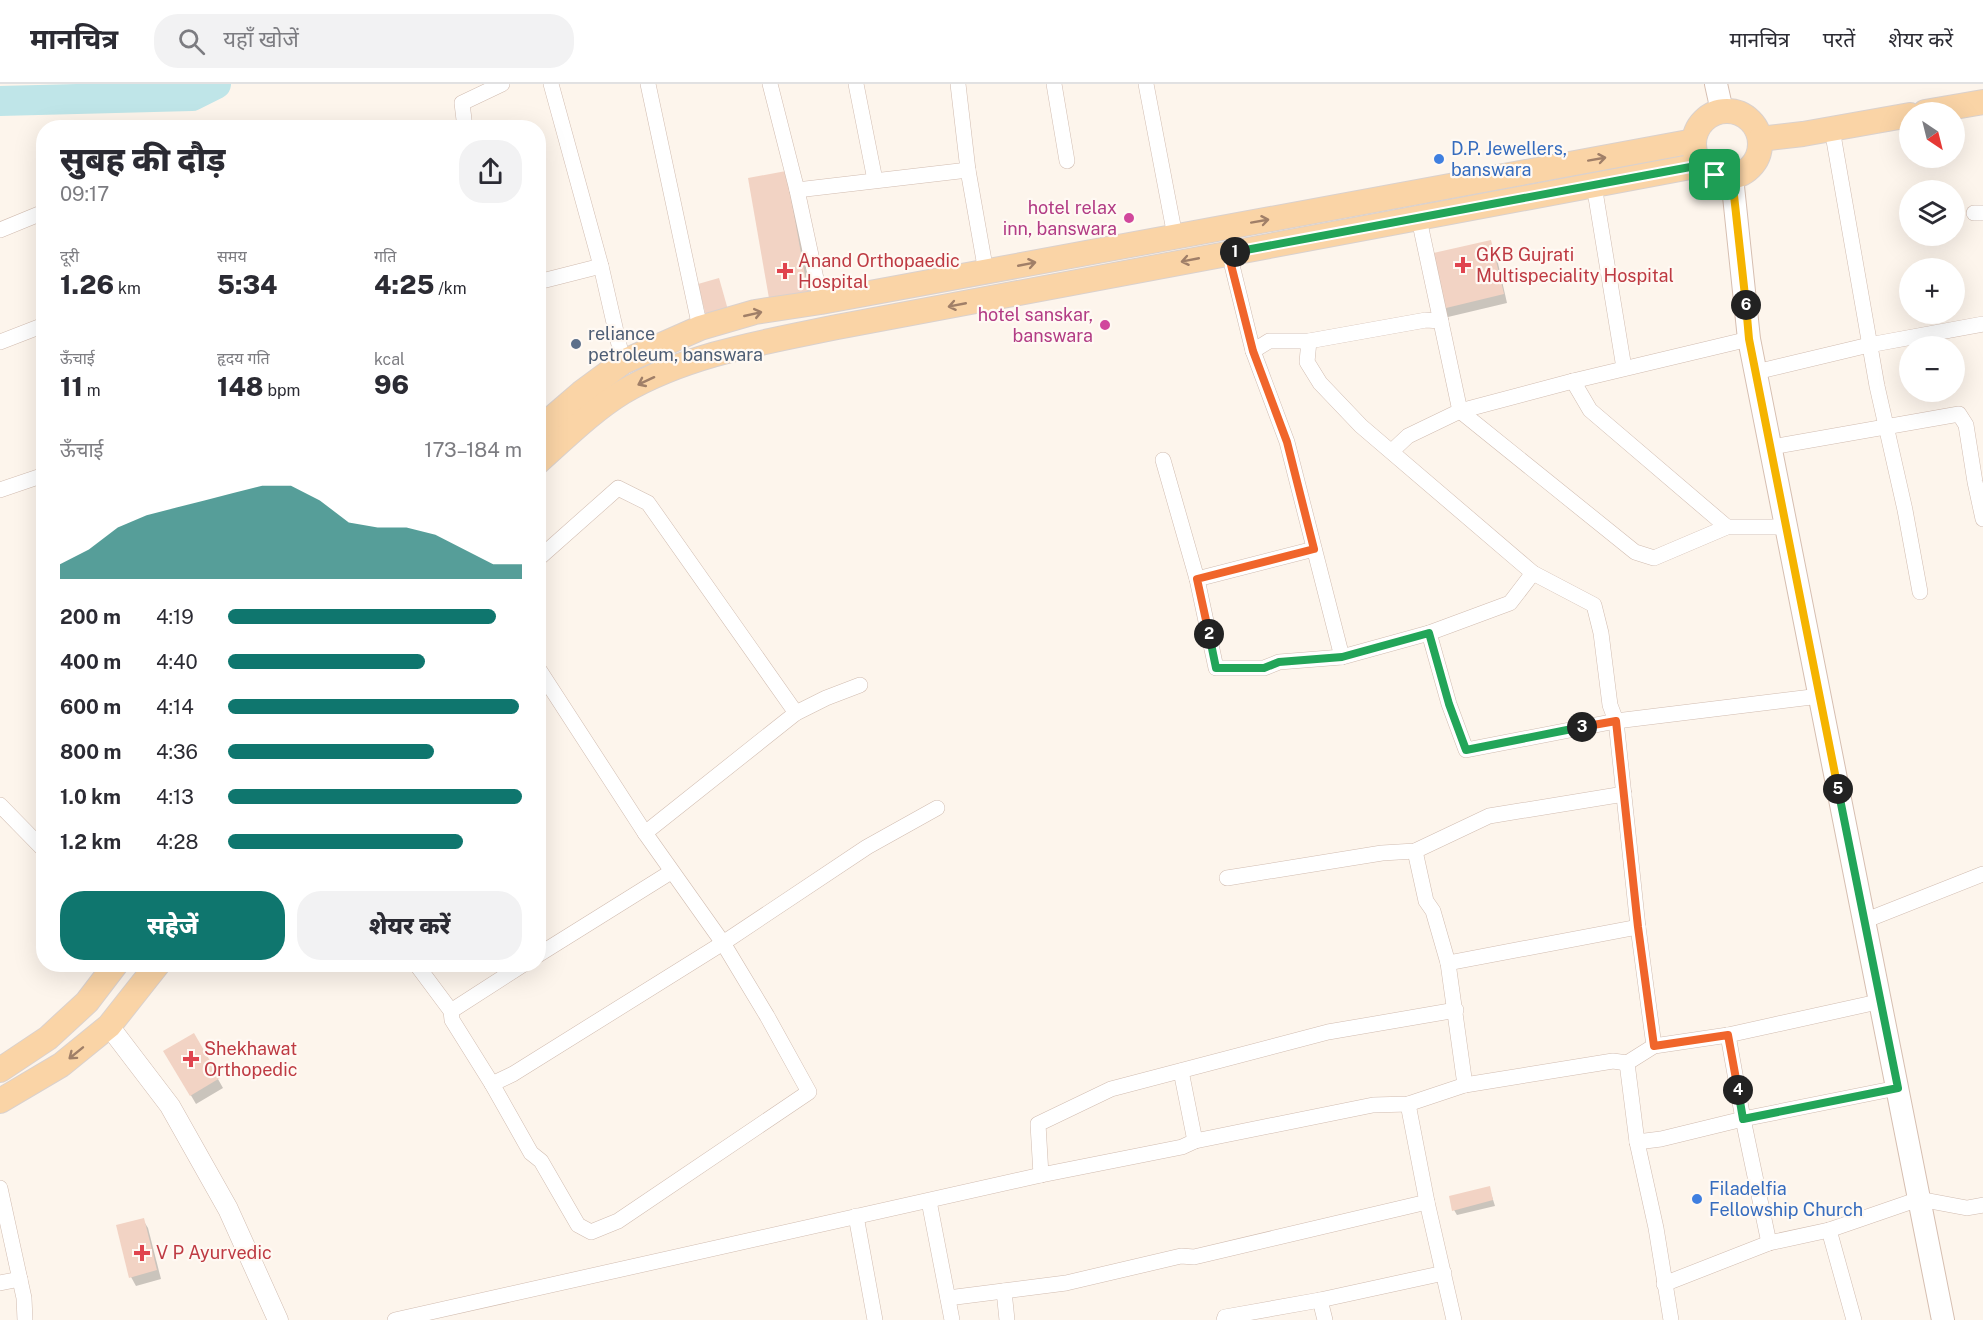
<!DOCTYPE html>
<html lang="hi">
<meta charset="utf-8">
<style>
body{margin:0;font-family:"Public Sans","Noto Sans Devanagari",sans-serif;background:#f2f2f3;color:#2b2b33;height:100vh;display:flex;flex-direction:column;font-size:22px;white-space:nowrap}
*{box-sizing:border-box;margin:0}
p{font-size:20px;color:#7c7c81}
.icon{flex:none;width:33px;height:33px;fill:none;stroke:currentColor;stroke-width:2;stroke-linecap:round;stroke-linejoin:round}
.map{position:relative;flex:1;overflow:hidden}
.drawer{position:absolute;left:36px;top:36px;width:510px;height:852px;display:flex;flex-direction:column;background:#fff;border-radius:24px;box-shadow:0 6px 24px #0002}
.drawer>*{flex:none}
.needle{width:39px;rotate:145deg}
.tools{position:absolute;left:1899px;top:18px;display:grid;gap:12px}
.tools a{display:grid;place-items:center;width:66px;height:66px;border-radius:50%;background:#fff;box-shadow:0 6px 24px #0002;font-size:30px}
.pin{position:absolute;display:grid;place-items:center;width:51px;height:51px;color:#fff;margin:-26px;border-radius:12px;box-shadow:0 3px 9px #0006}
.km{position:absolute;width:30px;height:30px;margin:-15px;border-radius:50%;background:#222;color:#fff;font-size:16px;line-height:30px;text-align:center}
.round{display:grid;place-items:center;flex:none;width:63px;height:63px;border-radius:24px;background:#f2f2f3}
.summary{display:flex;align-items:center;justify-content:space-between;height:102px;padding:0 24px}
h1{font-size:33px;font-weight:800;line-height:45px}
.figures{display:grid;grid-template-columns:repeat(3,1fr);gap:9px;height:102px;padding:6px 24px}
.figures div{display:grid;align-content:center}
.figures b{font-size:26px;font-weight:800}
.figures small{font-size:16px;font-weight:400}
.figures p{font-size:16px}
.chart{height:168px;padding:12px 24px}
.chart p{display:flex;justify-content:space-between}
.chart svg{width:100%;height:108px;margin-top:6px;fill:#0f766e;opacity:.7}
.button{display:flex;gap:12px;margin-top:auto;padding:12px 24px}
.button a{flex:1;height:69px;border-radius:24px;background:#0f766e;color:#fff;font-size:24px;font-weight:800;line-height:69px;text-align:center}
.button a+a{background:#f2f2f3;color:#2b2b33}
ul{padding:0 24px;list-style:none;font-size:20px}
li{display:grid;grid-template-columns:96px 72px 1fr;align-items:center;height:45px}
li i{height:15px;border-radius:8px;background:#0f766e}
header{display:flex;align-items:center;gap:36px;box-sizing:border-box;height:84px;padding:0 30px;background:#fff;border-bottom:2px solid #e1e1e2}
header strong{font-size:28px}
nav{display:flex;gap:33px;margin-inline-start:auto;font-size:21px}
.search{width:420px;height:54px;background:#f2f2f3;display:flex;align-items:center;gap:15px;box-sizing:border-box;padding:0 21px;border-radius:24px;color:#7c7c81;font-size:22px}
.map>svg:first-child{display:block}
.shadow{fill:#0003}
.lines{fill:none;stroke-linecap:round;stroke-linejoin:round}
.river{stroke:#bfe5e8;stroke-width:30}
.building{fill:#f2d3c4}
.minor-casing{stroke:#d1bcb0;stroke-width:16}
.tertiary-casing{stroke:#d1bcb0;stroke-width:21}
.secondary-casing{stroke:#d6beb0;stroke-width:24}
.primary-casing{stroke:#dad1cd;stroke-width:26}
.minor{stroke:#fff;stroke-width:15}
.tertiary{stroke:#fff;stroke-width:20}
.secondary{stroke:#fff;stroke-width:22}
.primary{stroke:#fad4a6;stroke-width:24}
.oneway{stroke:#a07f68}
.split-1-casing{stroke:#fff;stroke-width:12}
.split-2-casing{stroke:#fff;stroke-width:12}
.split-3-casing{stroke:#fff;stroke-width:12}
.split-4-casing{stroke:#fff;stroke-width:12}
.split-5-casing{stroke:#fff;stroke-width:12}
.split-6-casing{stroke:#fff;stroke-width:12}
.split-7-casing{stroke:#fff;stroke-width:12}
.split-1{stroke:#22a559;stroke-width:8}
.split-2{stroke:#f0652b;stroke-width:8}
.split-3{stroke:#22a559;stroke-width:8}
.split-4{stroke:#f0652b;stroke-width:8}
.split-5{stroke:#22a559;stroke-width:8}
.split-6{stroke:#f5b400;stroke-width:8}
.split-7{stroke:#f5b400;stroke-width:8}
.shop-dot{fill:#3f7fe0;stroke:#fff9f3;stroke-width:2}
.hotel-dot{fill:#d1479c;stroke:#fff9f3;stroke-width:2}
.health-dot{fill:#e0444e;stroke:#fff9f3;stroke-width:2}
.service-dot{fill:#5c6f8a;stroke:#fff9f3;stroke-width:2}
.labels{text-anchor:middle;stroke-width:4.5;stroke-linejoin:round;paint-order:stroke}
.shop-label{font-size:18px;fill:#366cbe;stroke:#fff9f3;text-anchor:start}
.hotel-label{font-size:18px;fill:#b23c85;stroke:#fff9f3;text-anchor:end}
.health-label{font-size:18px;fill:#be3a42;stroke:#fff9f3;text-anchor:start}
.service-label{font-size:18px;fill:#4e5e75;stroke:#fff9f3;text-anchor:start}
</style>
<header>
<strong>मानचित्र</strong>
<div class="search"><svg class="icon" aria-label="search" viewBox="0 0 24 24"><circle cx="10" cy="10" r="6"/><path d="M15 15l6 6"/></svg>यहाँ खोजें</div>
<nav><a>मानचित्र</a><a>परतें</a><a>शेयर करें</a></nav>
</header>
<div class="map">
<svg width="1983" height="1236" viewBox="0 0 1983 1236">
<rect width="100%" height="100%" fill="#fdf5ec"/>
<g class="shadow">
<polygon points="786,89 815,225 749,96"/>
<polygon points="1490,157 1495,166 1507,219 1448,233 1443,224"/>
<polygon points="193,951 223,1004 196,1020 165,967"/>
<polygon points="1489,1103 1495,1122 1457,1131 1454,1126"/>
<polygon points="143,1136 148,1144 161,1195 136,1202 131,1193"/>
</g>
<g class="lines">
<polyline class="river" points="0,17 192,12 216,0"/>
</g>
<g class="building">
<polygon points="786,87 809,213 770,220 748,94"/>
<polygon points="1491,156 1504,210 1442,225 1429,170"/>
<polygon points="719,194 730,233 708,240 698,200"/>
<polygon points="194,949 220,994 190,1012 163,967"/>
<polygon points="1490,1102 1493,1116 1452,1127 1449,1112"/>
<polygon points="144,1134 157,1186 129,1194 116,1141"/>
</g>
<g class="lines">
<defs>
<g id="minor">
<polyline points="551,0 601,182 623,278"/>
<polyline points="648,0 700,244"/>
<polyline points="770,0 797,106 821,218"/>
<polyline points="856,0 875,96"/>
<polyline points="958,0 968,86 986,188"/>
<polyline points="1054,0 1067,77"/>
<polyline points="1146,0 1175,152"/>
<polyline points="465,44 462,19 502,0"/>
<polyline points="1832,45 1877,302 1905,426 1920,508"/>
<polyline points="1594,101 1624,284"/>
<polyline points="797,106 968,86"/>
<polyline points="1974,129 1983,129"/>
<polyline points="1419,135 1460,327 1635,468 1654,474 1727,443 1786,443"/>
<polyline points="0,146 44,128"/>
<polyline points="1229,169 1253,267 1287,358 1342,573"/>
<polyline points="538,198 601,182"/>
<polyline points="1309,257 1307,278 1320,299 1361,342 1533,489 1594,521 1601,549 1610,621 1616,637 1638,843 1654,962"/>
<polyline points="0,258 44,241"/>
<polyline points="1253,267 1269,257 1309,257 1426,236 1441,237"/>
<polyline points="1756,288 1869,261 1983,240"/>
<polyline points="1573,297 1590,326 1727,443"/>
<polyline points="1771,363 1959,330 1966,341 1975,398 1983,435"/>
<polyline points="1392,367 1408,352 1460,327 1573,297 1749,255"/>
<polyline points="1163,376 1197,495 1216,584 1264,584 1279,578 1342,573 1429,549 1510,519 1533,489"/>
<polyline points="0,406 44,391"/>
<polyline points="538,475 618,404 648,419 796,629"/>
<polyline points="1197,495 1314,465"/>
<polyline points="1429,549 1449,620 1466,666 1616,637 1820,612"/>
<polyline points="0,721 44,766"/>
<polyline points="645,749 796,629 826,614 860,601"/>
<polyline points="1415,767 1426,817 1433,827 1448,879 1465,1001"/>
<polyline points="1227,794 1382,769 1415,767 1489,732 1624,710"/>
<polyline points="1864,837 1983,790"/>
<polyline points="538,871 671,788"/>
<polyline points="1448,879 1638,843"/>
<polyline points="416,880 451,927 452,936 492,1000 531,1069 541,1077 578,1141 591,1148 618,1137 809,1008 767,932 723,859 645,749 538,584"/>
<polyline points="451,927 524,880"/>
<polyline points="1728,951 1743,1035 1769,1159"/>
<polyline points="1627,979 1637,1058 1656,1144 1671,1236"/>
<polyline points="1181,987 1195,1057"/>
<polyline points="492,1000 513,990 723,859 867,763 937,724"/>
<polyline points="1408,1020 1427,1118 1454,1236"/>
<polyline points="1637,1058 1661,1055 1743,1035 1897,1004"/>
<polyline points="1041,1091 1038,1040 1111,1005 1328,948 1456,926"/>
<polyline points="0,1104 24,1214 25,1236"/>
<polyline points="929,1117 952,1236"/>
<polyline points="856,1132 875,1236"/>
<polyline points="1829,1146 1854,1236"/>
<polyline points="0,1199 20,1195"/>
<polyline points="1664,1200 1769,1159 1829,1146 1919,1115 1967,1124 1983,1121"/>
<polyline points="1004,1207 1007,1236"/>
<polyline points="948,1214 1066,1199 1181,1172 1194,1173 1427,1118"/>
<polyline points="1320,1216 1325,1236"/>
<polyline points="395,1236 1041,1091 1182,1063 1195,1057 1373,1021 1408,1020 1465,1001 1613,977 1627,979 1654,962 1728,951 1882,917"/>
<polyline points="1224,1236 1225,1233 1320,1216 1444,1189"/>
</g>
<polyline id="tertiary" points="109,942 170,1022 228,1125 278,1236"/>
<g id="secondary">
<polyline points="1716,0 1722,27"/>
<polyline points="1732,93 1749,255 1943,1236"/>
</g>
<g id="primary">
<circle cx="1727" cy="60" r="33"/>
<polyline points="1925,28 1983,18"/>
<polyline points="1760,55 1803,50 1910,31"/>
<polyline points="538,346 581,309 623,278 700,244 755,228 821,218 1694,57"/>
<path d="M538 378C565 354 592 327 623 308 688 270 765 258 837 243L1701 81"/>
<polyline points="0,986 48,954 87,918 116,880"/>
<polyline points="0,1017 61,981 109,942 158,880"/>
</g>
</defs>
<use href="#minor" class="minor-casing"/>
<use href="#tertiary" class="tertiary-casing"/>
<use href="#secondary" class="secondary-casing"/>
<use href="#primary" class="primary-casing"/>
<use href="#minor" class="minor"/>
<use href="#tertiary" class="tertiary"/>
<use href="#secondary" class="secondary"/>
<use href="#primary" class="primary"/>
</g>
<defs><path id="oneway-shaft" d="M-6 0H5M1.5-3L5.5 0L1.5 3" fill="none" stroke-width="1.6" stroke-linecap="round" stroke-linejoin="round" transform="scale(1.5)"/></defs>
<g class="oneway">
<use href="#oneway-shaft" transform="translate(1597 75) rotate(-10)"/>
<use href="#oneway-shaft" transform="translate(1260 137) rotate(-10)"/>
<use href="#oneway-shaft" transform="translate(1190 176) rotate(169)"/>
<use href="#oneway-shaft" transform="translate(1027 180) rotate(-11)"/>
<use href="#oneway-shaft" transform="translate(957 221) rotate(169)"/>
<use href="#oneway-shaft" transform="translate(753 230) rotate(-13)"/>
<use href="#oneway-shaft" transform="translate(646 297) rotate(155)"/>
<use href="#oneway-shaft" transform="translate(76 969) rotate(141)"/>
</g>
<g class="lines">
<defs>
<polyline id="split-1" points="1235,168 1701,81 1715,91"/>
<polyline id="split-2" points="1209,550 1197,495 1314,465 1287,358 1253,267 1228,169 1235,168"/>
<polyline id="split-3" points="1209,550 1216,584 1264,584 1279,578 1342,573 1429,549 1449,620 1466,666 1582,643"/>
<polyline id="split-4" points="1582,643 1616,637 1638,843 1654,962 1728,951 1738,1006"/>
<polyline id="split-5" points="1738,1006 1743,1035 1898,1004 1838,705"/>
<polyline id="split-6" points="1746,221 1749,255 1838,705"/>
<polyline id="split-7" points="1715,91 1732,93 1746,221"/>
</defs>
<use href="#split-1" class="split-1-casing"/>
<use href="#split-2" class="split-2-casing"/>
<use href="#split-3" class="split-3-casing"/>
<use href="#split-4" class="split-4-casing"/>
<use href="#split-5" class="split-5-casing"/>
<use href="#split-6" class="split-6-casing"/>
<use href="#split-7" class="split-7-casing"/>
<use href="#split-1" class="split-1"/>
<use href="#split-2" class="split-2"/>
<use href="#split-3" class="split-3"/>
<use href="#split-4" class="split-4"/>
<use href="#split-5" class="split-5"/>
<use href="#split-6" class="split-6"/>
<use href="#split-7" class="split-7"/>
</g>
<g class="shop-dot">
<circle cx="1439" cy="75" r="6"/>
<circle cx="1697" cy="1115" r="6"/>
</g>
<g class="hotel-dot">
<circle cx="1129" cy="134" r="6"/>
<circle cx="1105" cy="241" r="6"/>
</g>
<g class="health-dot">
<path d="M1460 172h6v6h6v6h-6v6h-6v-6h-6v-6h6z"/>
<path d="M782 178h6v6h6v6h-6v6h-6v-6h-6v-6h6z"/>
<path d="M188 966h6v6h6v6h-6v6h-6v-6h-6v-6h6z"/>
<path d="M139 1160h6v6h6v6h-6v6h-6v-6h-6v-6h6z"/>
</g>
<circle class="service-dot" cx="576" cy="260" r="6"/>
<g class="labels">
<g class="shop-label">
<text x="1451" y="71">D.P. Jewellers,<tspan x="1451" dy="21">banswara</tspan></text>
<text x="1709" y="1111">Filadelfia<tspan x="1709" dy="21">Fellowship Church</tspan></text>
</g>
<g class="hotel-label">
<text x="1117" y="130">hotel relax<tspan x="1117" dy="21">inn, banswara</tspan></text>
<text x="1093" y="237">hotel sanskar,<tspan x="1093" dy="21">banswara</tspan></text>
</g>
<g class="health-label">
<text x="1476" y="177">GKB Gujrati<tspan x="1476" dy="21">Multispeciality Hospital</tspan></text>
<text x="798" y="183">Anand Orthopaedic<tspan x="798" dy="21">Hospital</tspan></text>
<text x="204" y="971">Shekhawat<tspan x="204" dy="21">Orthopedic</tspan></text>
<text x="156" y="1175">V P Ayurvedic</text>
</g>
<g class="service-label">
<text x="588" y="256">reliance<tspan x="588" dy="21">petroleum, banswara</tspan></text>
</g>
</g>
</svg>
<div class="tools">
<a><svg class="needle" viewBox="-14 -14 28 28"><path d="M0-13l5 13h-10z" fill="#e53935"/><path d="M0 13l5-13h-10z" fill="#7c7c81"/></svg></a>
<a><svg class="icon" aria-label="layers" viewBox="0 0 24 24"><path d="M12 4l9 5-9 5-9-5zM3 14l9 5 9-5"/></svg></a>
<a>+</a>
<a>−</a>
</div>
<div class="pin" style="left:1715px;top:91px;background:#1e9e55"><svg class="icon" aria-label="arrive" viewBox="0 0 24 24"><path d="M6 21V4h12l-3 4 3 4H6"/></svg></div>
<b class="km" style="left:1235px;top:168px">1</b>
<b class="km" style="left:1209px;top:550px">2</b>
<b class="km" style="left:1582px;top:643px">3</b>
<b class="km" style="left:1738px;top:1006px">4</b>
<b class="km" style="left:1838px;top:705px">5</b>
<b class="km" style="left:1746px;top:221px">6</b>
<section class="drawer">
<div class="summary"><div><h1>सुबह की दौड़</h1><p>09:17</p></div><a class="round"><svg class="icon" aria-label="share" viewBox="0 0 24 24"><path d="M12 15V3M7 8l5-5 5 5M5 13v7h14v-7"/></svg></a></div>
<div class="figures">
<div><p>दूरी</p><b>1.26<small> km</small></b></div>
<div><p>समय</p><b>5:34</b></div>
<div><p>गति</p><b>4:25<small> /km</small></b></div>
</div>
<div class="figures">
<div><p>ऊँचाई</p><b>11<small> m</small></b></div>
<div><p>हृदय गति</p><b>148<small> bpm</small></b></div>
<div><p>kcal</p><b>96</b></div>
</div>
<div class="chart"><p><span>ऊँचाई</span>173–184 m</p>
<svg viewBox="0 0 160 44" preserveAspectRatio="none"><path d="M0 44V38L10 32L20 23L30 18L40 15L50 12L60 9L70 6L80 6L90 12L100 21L110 23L120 23L130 26L140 32L150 38L160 38V44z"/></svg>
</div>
<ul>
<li><b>200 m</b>4:19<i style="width:91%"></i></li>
<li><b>400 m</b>4:40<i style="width:67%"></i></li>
<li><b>600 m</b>4:14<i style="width:99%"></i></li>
<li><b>800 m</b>4:36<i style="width:70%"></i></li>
<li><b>1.0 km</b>4:13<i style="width:100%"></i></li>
<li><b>1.2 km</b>4:28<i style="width:80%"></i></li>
</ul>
<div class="button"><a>सहेजें</a><a>शेयर करें</a></div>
</section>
</div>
